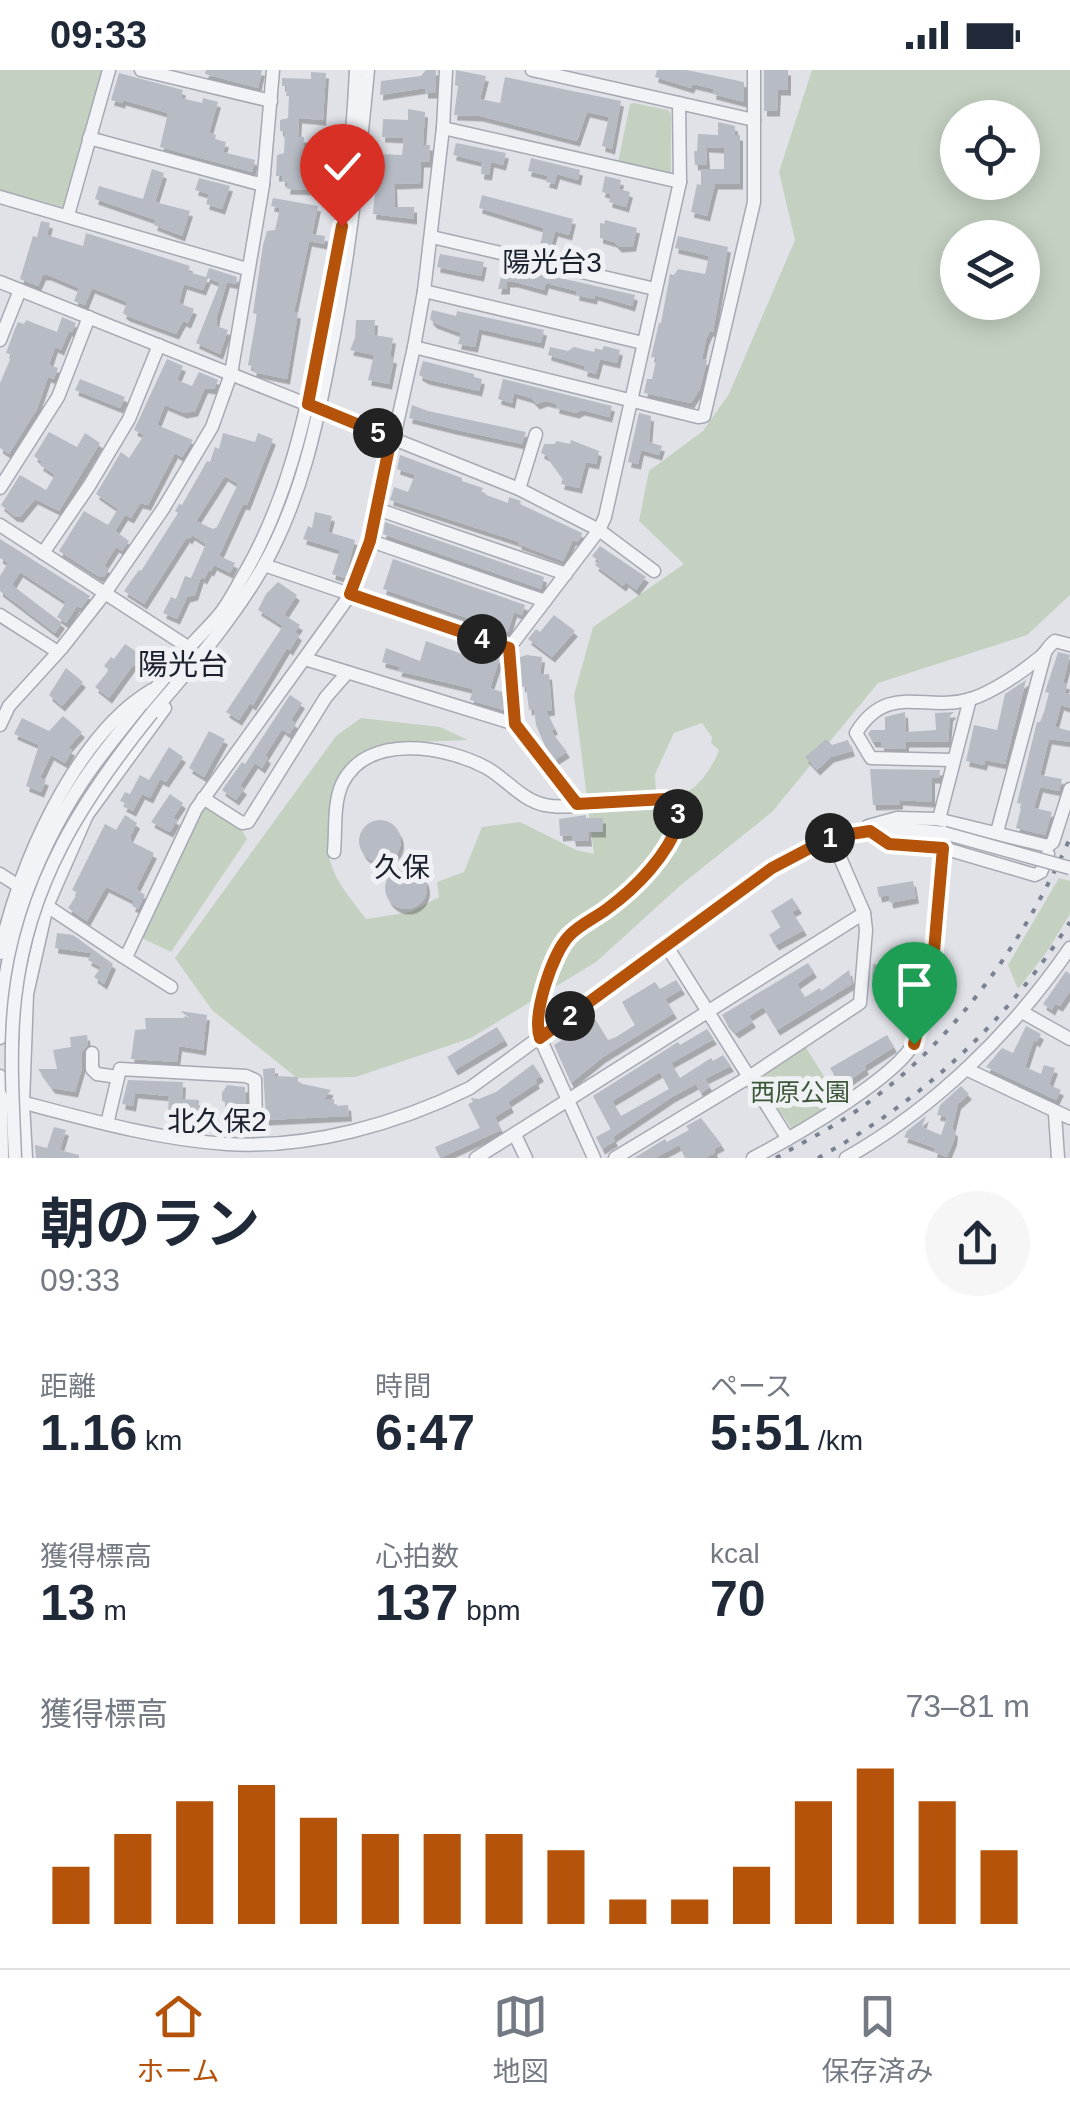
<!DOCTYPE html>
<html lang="ja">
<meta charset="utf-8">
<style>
body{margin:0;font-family:Arial,"Noto Sans JP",sans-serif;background:#f6f6f7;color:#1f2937;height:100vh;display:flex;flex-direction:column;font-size:38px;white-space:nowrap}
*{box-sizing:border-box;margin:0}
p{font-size:32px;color:#747a83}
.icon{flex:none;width:55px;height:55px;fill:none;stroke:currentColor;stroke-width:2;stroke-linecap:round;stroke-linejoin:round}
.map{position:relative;height:1088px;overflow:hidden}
.drawer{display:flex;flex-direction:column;background:#fff;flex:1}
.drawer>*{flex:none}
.controls{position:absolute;left:940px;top:30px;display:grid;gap:20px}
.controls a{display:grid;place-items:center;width:100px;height:100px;border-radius:50%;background:#fff;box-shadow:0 5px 25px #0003;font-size:50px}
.pin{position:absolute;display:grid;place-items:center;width:85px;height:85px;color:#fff;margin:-102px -42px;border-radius:50% 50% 50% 0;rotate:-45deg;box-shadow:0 0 10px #0007}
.pin .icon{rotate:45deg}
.km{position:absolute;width:50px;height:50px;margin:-25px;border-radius:50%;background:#222;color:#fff;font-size:28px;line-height:50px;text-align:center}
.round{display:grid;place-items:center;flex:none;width:105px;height:105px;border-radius:52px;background:#f6f6f7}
.summary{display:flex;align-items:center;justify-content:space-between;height:170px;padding:0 40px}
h1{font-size:55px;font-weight:700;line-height:75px}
.metrics{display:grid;grid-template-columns:repeat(3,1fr);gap:15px;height:170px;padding:10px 40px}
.metrics div{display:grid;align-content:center}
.metrics b{font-size:50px;font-weight:700}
.metrics small{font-size:28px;font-weight:400}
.metrics p{font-size:28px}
.chart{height:280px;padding:20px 40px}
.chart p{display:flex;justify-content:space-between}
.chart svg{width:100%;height:180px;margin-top:10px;stroke:#b45309;stroke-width:6}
.status{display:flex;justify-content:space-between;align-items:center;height:70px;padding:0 50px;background:#fff;direction:ltr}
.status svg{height:28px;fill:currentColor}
.tab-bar{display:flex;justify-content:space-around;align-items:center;height:140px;border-top:2px solid #e0e1e3;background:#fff;font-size:28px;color:#747a83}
.tab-bar a{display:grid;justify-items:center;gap:5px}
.tab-bar .selected{color:#b45309}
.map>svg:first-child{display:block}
.green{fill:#c4d1c1;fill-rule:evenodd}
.building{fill:#b7bbc4;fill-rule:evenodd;filter:url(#shadow)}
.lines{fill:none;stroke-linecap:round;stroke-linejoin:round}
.minor-casing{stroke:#a6a9b2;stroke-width:15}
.minor{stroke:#f2f3f6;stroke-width:12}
.rail{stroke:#7a8190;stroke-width:4;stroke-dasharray:5 10;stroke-linecap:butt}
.minor-bridge-casing{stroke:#a6a9b2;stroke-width:15;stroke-linecap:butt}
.minor-bridge{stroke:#f2f3f6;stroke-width:12}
.route-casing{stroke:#fff;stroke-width:20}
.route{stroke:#b45309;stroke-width:12}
.labels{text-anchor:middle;stroke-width:10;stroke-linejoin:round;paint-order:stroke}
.park-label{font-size:25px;fill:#3c5838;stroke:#eff1f5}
.neighbourhood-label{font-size:28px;fill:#1c212e;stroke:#eff1f5}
.quarter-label{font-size:30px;fill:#1c212e;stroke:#eff1f5}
</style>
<div class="status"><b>09:33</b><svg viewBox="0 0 49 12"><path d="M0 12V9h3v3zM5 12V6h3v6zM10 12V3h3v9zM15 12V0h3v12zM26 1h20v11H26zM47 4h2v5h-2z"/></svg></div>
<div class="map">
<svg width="1070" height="1088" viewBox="0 0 1070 1088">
<defs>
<filter id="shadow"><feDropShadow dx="3" dy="5.5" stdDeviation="0" flood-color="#0004"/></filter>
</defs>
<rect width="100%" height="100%" fill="#e0e2e8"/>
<g class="green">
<polygon points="0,0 104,0 63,137 0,120"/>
<path d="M812 0H1070V525L1027 565 878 613 772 742 682 814 596 892 471 968 356 1007 297 1008 212 940 175 888 336 666 361 648 440 657 468 670C432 672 395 670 362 685 335 696 324 764 330 790 335 812 353 831 366 849L411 842 439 827 437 812 464 802 482 757 520 752 576 780 594 784 574 625 593 557 684 494 639 451 649 401 703 361 729 324 795 170 779 102ZM958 48H1022V112H958ZM958 168H1022V232H958ZM702 653 712 667 711 673 719 680C713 697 698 719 681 725L680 736 656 725 655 704 674 663Z"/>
<polygon points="634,33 668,40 671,44 671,104 618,93 630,34"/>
<polygon points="206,735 241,759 247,769 171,882 140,867 191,756"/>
<polygon points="1059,808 1070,811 1070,844 1048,880 1018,919 1008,895"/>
<polygon points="805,976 840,1032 793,1060 759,1012 759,1006"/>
</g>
<g class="building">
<polygon points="206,0 262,0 258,18 205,4"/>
<polygon points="426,0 436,0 435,23 425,23 425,18 380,25 381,11 421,6"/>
<polygon points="456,0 486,6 480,29 500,33 505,7 621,31 612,79 602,76 609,47 587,42 577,71 480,46 454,45 458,16 455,15"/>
<polygon points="657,0 687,0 744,12 744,32 713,24 714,19 693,14 691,18 655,7"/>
<polygon points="764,0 788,0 788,20 778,20 777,41 764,41"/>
<polygon points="311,2 326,3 323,50 299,48 298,67 304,67 303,85 323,84 323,96 317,96 317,120 287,119 288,113 282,111 282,106 276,106 277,85 284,83 285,62 280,61 280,50 288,48 289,26 286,26 287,16 282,16 282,8 311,9"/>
<polygon points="119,3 183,20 181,28 202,33 203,28 218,32 209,63 216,65 215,69 226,72 223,82 255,90 252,102 160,77 168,43 123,30 122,33 111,30"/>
<polygon points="408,39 425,42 423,75 430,75 429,92 421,92 420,113 394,114 395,137 414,137 414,149 373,144 379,84 402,85 404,68 382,67 383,49 408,50"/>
<polygon points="718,52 735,56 735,65 740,65 740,114 715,114 707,146 691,142 697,114 701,115 701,99 724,99 724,78 706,77 707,94 695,95 694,81 697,81 698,64 718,65"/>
<polygon points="456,73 506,83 503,95 491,92 489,105 481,104 482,92 453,85"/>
<polygon points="531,88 580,100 578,110 557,104 554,114 546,112 548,106 528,101"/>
<polygon points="152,99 164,103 155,132 190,141 182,166 154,155 156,150 95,129 99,116 143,129"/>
<polygon points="605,106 621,110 619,119 630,122 626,137 609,132 611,124 602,122"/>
<polygon points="199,108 230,116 222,139 206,134 209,124 195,120"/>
<polygon points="482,125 573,149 569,165 555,161 549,183 539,180 544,158 479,138"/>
<polygon points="273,128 318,136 312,164 325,166 324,174 309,171 294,242 298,243 287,309 253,302 254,297 248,295 257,244 253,243 263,175 267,161 275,160 280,138 271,136"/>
<polygon points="605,150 637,158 633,176 619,177 614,172 600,168 600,153 604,154"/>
<polygon points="41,151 50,153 47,165 83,176 86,163 190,196 188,202 206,207 209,198 237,207 236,214 227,212 217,246 216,256 228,260 220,284 196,273 220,213 208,208 203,220 184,214 179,233 194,239 188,253 183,251 176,264 127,246 123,243 127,232 92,218 85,235 74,231 79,218 48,205 43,205 38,216 20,209 33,166 37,167"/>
<polygon points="678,166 728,177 713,262 710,261 706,270 702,289 707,290 700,319 691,333 644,323 647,309 652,309 656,291 657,288 651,287 659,253 661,253 670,204 674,205 678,199 705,204 709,186 675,178"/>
<polygon points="440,184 484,192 481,206 437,197"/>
<polygon points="504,194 534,204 534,202 635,225 632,236 595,225 594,229 576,225 577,221 546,213 544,220 515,212 507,212 507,219 498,219"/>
<polygon points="432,240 456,246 457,241 544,260 541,273 479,259 475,277 458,274 461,263 434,253 430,249"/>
<polygon points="62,247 76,253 72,262 69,261 61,280 55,277 49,295 58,298 54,309 48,307 37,339 9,384 0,378 0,313 12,285 6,283 14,261 18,252 24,254 26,250 57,262"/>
<polygon points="356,250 375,250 374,265 393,268 390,287 394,288 389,314 368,310 374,285 350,280 355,268"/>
<polygon points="604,276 620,280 617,293 600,289 596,304 584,301 585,296 548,285 550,277 568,281 574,277 594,282 595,278 602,280"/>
<polygon points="167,289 183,296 177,310 192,316 199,302 218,310 214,319 205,318 195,341 184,343 165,335 157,355 193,370 182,387 175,383 148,435 140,433 131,448 125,445 115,461 129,471 122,481 116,477 104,496 109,499 104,507 98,506 59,481 84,441 108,455 118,439 96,424 121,382 129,388 144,365 134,360"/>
<polygon points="423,291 474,304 474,307 482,309 479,321 426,309 419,305"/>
<polygon points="80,309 125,327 120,338 75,320"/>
<polygon points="503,309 612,336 609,347 582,340 576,343 556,338 557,334 545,331 537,334 531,328 514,323 512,333 498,329"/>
<polygon points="412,335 428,341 526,362 522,374 453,359 409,348"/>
<polygon points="639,343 651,346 649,372 662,376 659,385 641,380 638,394 628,392"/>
<polygon points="49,362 77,377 85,363 100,373 59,441 35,429 20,447 14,446 1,435 20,405 46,420 55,405 40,395 42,392 34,386"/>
<path d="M223 363 255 372 258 363 273 369 247 435 243 434 219 486 235 493 230 503 214 495 211 501 209 500 204 509 201 507 195 525 187 527 177 549 163 543 171 527 176 529 185 506 191 508 206 474 192 465 189 469 187 467 144 534 124 521 139 500 141 501 178 443 175 441 179 434 182 435 207 391 210 392 215 377 219 379ZM225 406 238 414 217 457 213 459 196 451Z"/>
<polygon points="571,370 599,381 596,394 586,392 579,418 561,414 563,408 547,386 541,383 544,374 555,374 556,371 570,374"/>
<polygon points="400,385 462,408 462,411 483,418 481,423 508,433 509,427 521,431 520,434 582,463 581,467 577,472 573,470 563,491 518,474 519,472 390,430 394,417 408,422 415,405 397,399"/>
<polygon points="315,442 332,446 328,462 355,470 345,508 332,504 340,480 303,469 308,456 312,458"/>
<polygon points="385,452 544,507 541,519 383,464"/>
<polygon points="0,469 90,526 81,538 77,536 66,553 57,547 66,532 20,502 12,515 62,553 55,563 0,521 0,506 8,493 0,488"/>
<polygon points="600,476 646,507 636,520 626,512 623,516 595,495 599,491 592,486"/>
<polygon points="393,489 525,535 522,545 514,542 508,562 383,519"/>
<polygon points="278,512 297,525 284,545 300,555 295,562 299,565 290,580 287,578 253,635 250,633 239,650 226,642 283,556 258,540 266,524"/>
<polygon points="554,545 575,561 552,587 528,569 536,559 540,562"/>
<polygon points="426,571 481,591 484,583 500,588 490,618 502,622 504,640 470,630 473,619 398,601 400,597 382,592 386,578 420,591"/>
<polygon points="125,574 143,586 136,597 133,595 109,628 95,617 109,600 104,596 111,587 114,589"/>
<polygon points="1058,582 1070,585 1063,613 1067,614 1065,623 1070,624 1070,638 1061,635 1055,657 1070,661 1070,672 1049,669 1040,705 1062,709 1059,721 1040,717 1034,738 1052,742 1045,765 1016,758 1022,734 1017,733 1037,652 1040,652 1044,642 1049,623 1045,622"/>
<polygon points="527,585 542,587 540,605 549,604 552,640 546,641 555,659 551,661 567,682 555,690 546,678 536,655 534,639 529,640 526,616 522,617 520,587"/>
<polygon points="66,598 83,612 62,636 49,625"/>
<polygon points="1026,610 1005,694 985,690 984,695 966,691 974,655 997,660 1005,624"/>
<polygon points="290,625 302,633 291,650 296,654 289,664 282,659 265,686 268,688 262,698 255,693 240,716 244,719 236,730 222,720 242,692 245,694"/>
<polygon points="905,642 906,662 936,660 935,643 954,642 950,646 948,672 906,672 906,679 881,678 881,672 873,672 868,664 871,660 885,660 885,647"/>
<polygon points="63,646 82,662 68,678 72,680 65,693 51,685 40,708 46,710 41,722 26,716 39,675 14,664 22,648 49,661"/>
<polygon points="209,661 225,669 204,707 189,698"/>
<polygon points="826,669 832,675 848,670 852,681 831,687 817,700 805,687"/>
<polygon points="169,677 183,687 166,712 160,709 150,728 142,724 133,741 123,736 125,733 120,731 125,722 130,724 140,705 149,710"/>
<polygon points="870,699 940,700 939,708 932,708 932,732 900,730 900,734 873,735"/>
<polygon points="170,724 183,733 173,748 177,750 170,762 151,752"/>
<polygon points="125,745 137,753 130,767 132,772 154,783 136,819 145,825 138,839 132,836 134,831 106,817 87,851 68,838 78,823 72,820 105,754 116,760"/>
<polygon points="586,745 586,748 603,748 603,762 588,762 589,771 573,771 572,765 560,766 559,749"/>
<circle cx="380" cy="771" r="21"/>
<circle cx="406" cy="818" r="21"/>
<polygon points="913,811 916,828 890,833 889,825 879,827 877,817"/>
<polygon points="792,828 799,838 792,842 804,860 776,875 769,865 781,857 771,841"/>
<polygon points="57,863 73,865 113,894 104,914 94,907 101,897 88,890 92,883 55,878"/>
<polygon points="904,873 912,874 909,896 921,897 920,909 872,907 873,894 900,896"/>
<polygon points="808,893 814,902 797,914 805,927 820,918 821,921 849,900 852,914 777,960 763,937 749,946 753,952 736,963 726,952 722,945"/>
<polygon points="1066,901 1070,904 1070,921 1060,936 1055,934 1052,940 1043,934"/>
<polygon points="676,910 682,919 665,929 674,943 603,987 571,1013 554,975 595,949 608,970 616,967 635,955 622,932 655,912 660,919"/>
<polygon points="180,941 207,945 203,980 179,976 177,992 131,989 135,960 146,959 145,948 190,948"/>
<polygon points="1026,956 1041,964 1037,972 1034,970 1025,997 1041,1004 1044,995 1055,998 1049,1015 1061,1020 1056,1030 986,997 1002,978 1013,983"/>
<polygon points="497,957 505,970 455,1000 447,987"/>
<path d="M707 959 714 969 671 993 680 1008 711 988 713 991 723 985 731 996 705 1009 710 1017 701 1023 696 1014 672 1027 613 1067 615 1071 602 1079 596 1067 611 1059 593 1026 678 972 680 975ZM660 1002 669 1019 621 1046 612 1031Z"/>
<polygon points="87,965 88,974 82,982 82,998 75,1022 52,1018 38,999 57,999 53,980 71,977 70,967"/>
<polygon points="887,965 894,977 864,996 866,999 841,1016 830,998"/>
<polygon points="533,994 541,1006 535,1010 537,1013 508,1032 511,1037 495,1047 501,1060 440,1088 435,1077 480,1058 468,1034 473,1032 471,1028 479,1029 496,1022"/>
<polygon points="275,998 275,1006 298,1007 298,1013 331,1020 324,1029 334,1029 334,1036 348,1035 349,1046 266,1050 263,999"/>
<polygon points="128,1010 183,1012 182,1029 199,1030 198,1049 168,1043 169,1026 135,1023 133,1036 122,1034"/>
<polygon points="227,1015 245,1017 246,1049 225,1048 226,1032 222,1031 222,1023"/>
<polygon points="961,1016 969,1024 958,1034 952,1059 955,1061 954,1070 947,1087 934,1082 935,1078 904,1067 907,1061 926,1046 922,1057 941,1065 947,1047 937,1045 940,1035"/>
<polygon points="701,1048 722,1075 714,1079 715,1083 705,1088 685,1088 679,1075 655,1088 634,1088 665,1069 667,1072 689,1060 686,1056"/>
<polygon points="54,1057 66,1060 60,1080 79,1085 79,1088 36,1088 35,1075 47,1078"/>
</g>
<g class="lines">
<defs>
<g id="minor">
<polyline points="141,0 271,31"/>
<polyline points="532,0 754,50"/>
<polyline points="443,58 680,112"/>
<polyline points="89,68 263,115"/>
<polyline points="0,127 247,199"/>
<polyline points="68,145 109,0"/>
<polyline points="432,167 655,219"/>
<polyline points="0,212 519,419 599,460 654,501"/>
<polyline points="424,221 643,273"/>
<polyline points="0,270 20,220"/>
<polyline points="414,277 698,347 704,346 754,132 754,0"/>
<polyline points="0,418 58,327 89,247"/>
<polyline points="519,419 536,364"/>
<polyline points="377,439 566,504"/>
<polyline points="0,455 188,577"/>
<polyline points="371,471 545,531"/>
<polyline points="43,483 89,416 129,349 159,275"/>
<polyline points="264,495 509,578"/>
<polyline points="0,545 58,582"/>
<polyline points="305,589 515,654"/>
<path d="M152 643C192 596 232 551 263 497 301 430 317 355 331 280 349 187 359 95 368 0"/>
<polyline points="0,655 9,636 61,579 105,523 163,439 212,357 231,304 263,115 273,0"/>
<path d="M953 690 871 688 856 663C888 611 925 643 971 629 993 622 1022 602 1039 588 1046 583 1048 576 1055 571L1070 575"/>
<polyline points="203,728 242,753 248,752 326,627 347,603"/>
<polyline points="577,735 515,654 509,578 599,460 605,447 680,112 679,33"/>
<polyline points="939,749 970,629"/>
<polyline points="868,756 897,748 937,749 1048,776 1053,772 1070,719"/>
<polyline points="997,762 1045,583"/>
<polyline points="943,778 1035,805 1041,802 1048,784"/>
<path d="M334 782C336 761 333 734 342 714 367 662 446 676 487 698 506 709 523 731 545 735 579 743 644 718 673 734L680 750C667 786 637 817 607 839 595 848 579 855 569 866 552 884 532 945 540 968L594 1088"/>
<polyline points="0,804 17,815"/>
<polyline points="47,836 122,886 128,883 196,739 350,525 371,471 414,277 424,221 443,58 446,0"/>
<polyline points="666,875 788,1069"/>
<path d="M0 883C17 799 75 665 152 620"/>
<polyline points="122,886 171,917"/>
<polyline points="1022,942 1070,969"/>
<path d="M0 968C2 876 32 788 83 711 112 667 149 628 182 586 194 570 210 557 222 541 231 529 238 514 246 501 287 429 304 352 321 271 339 181 352 92 356 0"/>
<polyline points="92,983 92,999 97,1004 118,1007"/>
<polyline points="966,999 1070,1048"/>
<polyline points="0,1006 1,1026"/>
<path d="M2 1027C76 1046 151 1069 227 1074 309 1079 397 1054 470 1018 541 967 611 915 681 864 727 830 775 787 830 768 865 756 907 758 944 763"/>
<polyline points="1055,1044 1058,1088"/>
<polyline points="107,1054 120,999 246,1006 255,1010 256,1054"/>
<polyline points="515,1065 526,1088"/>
<polyline points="26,1088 23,1033 27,924 47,836 87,745 165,638"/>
<polyline points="476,1088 864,843"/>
<polyline points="615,1088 749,1007 860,933 866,860 864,843 831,767"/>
<path d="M753 1088C789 1069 901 1006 915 970 939 911 937 841 943 778L889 774 870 761"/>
<path d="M846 1088C936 1037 1012 962 1070 878"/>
</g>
</defs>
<use href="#minor" class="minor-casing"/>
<use href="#minor" class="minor"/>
<g class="rail">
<path d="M776 1088C800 1074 825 1061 849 1046 949 979 1022 877 1070 768"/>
<path d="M818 1088C923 1030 1006 953 1070 852"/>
</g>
<defs>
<g id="minor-bridge">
<polyline points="944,763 1070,798"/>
<polyline points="1,1026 2,1088"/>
<path d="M15 1088C13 1035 9 981 15 928 28 813 82 730 152 643"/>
</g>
</defs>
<use href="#minor-bridge" class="minor-bridge-casing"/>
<use href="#minor-bridge" class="minor-bridge"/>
</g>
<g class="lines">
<defs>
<path id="route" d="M342 156 308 334 391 368 370 471 350 524 509 578 515 654 577 734 665 729 673 734 680 750C667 786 637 817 607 839 595 848 579 855 569 866 552 884 532 945 540 968L772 798 831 767 870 761 889 774 943 778 932 904 914 974"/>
</defs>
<use href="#route" class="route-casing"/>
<use href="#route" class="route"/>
</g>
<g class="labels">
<g class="park-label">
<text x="800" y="1031">西原公園</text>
</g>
<g class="neighbourhood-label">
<text x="552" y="202">陽光台3</text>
<text x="402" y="807">久保</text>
<text x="217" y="1061">北久保2</text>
</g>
<g class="quarter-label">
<text x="183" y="605">陽光台</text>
</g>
</g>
</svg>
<div class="controls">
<a><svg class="icon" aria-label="locate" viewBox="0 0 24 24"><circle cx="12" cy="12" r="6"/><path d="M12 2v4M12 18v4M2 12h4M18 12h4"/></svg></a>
<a><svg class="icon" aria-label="layers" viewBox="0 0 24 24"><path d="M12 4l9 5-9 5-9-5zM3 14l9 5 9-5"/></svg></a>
</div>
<div class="pin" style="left:914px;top:974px;background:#1e9e55"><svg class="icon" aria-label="arrive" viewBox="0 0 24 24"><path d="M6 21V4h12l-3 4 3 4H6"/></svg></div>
<div class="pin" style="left:342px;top:156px;background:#d93025"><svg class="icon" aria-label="check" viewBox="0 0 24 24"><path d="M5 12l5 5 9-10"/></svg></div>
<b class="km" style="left:830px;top:768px">1</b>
<b class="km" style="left:570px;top:946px">2</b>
<b class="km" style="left:678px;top:744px">3</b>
<b class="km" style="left:482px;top:569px">4</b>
<b class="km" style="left:378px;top:363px">5</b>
</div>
<section class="drawer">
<div class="summary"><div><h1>朝のラン</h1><p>09:33</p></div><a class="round"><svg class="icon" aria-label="share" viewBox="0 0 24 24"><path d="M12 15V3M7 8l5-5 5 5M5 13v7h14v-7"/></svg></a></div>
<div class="metrics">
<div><p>距離</p><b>1.16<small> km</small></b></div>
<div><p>時間</p><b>6:47</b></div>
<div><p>ペース</p><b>5:51<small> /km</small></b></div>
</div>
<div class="metrics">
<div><p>獲得標高</p><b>13<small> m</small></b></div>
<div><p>心拍数</p><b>137<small> bpm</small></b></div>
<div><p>kcal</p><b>70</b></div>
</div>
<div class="chart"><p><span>獲得標高</span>73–81 m</p>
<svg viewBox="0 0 160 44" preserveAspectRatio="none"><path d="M5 44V30M15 44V22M25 44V14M35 44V10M45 44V18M55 44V22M65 44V22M75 44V22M85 44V26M95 44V38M105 44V38M115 44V30M125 44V14M135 44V6M145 44V14M155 44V26"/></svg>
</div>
</section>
<nav class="tab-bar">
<a class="selected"><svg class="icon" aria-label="home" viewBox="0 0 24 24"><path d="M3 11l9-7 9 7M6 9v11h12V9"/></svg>ホーム</a>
<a><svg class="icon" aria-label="map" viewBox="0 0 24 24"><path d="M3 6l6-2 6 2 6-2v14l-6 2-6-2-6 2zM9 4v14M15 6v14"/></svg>地図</a>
<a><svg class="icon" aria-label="saved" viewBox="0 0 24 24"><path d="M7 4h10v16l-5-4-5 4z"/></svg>保存済み</a>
</nav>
